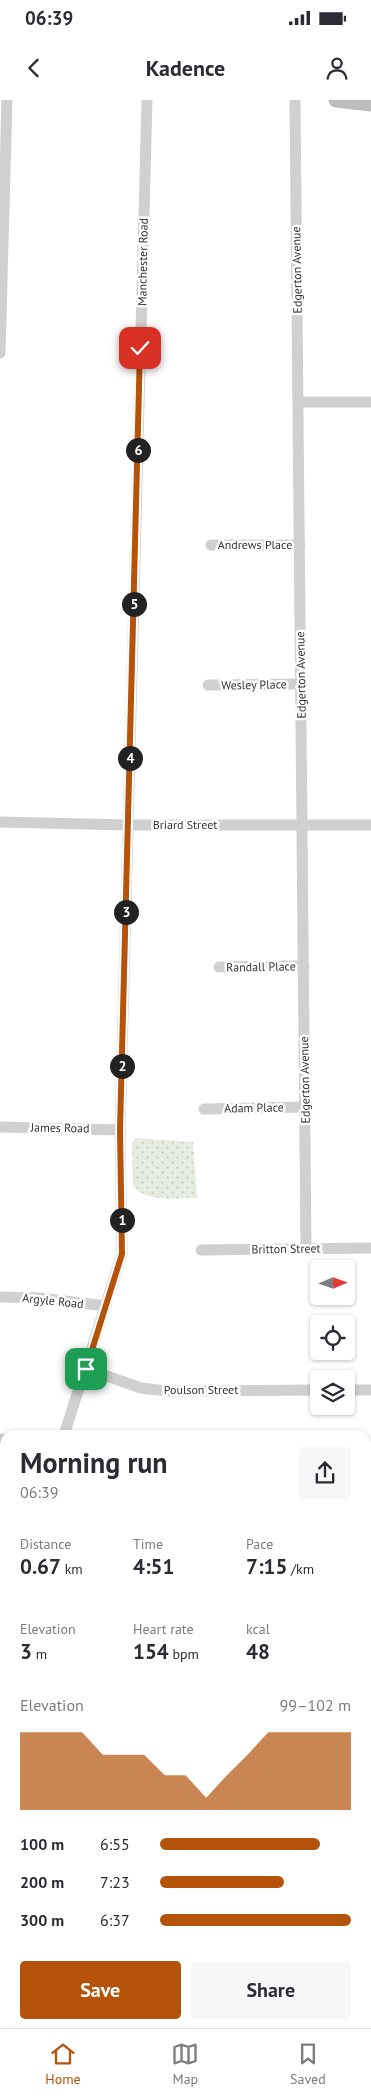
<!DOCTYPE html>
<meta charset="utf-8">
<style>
body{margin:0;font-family:"PT Sans",sans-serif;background:#f7f7f7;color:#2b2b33;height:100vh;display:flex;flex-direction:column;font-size:19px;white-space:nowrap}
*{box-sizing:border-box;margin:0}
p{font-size:16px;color:#7c7c81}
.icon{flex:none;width:28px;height:28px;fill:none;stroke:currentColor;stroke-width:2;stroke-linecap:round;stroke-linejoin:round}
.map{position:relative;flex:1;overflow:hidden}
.side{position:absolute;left:0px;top:1330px;width:371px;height:599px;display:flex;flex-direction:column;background:#fff;border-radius:15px 15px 0 0;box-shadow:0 1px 4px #0004}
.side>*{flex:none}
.needle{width:32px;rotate:88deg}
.controls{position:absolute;left:310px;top:1160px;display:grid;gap:10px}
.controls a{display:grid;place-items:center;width:45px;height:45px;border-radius:5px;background:#fff;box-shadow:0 1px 4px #0004;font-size:25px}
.pin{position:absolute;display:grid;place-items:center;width:42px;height:42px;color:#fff;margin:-21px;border-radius:10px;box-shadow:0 2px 8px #0006}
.km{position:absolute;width:25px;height:25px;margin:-12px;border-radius:50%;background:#222;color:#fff;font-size:14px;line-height:25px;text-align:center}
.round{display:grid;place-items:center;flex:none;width:52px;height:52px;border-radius:5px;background:#f7f7f7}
.head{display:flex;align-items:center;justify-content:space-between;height:85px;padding:0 20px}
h1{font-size:28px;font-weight:700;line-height:38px}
.metrics{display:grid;grid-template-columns:repeat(3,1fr);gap:8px;height:85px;padding:5px 20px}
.metrics div{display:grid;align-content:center}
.metrics b{font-size:21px;font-weight:700}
.metrics small{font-size:14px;font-weight:400}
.metrics p{font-size:14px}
.chart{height:140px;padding:10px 20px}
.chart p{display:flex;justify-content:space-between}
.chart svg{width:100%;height:90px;margin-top:5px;fill:#b45309;opacity:.7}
.action{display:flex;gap:10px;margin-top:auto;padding:10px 20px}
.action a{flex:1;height:58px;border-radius:5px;background:#b45309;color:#fff;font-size:20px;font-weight:700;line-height:58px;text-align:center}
.action a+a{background:#f7f7f7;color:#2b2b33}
ul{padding:0 20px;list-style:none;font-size:16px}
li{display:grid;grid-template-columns:80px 60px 1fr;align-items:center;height:38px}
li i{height:12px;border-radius:6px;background:#b45309}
.status{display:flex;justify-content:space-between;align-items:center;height:35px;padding:0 25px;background:#fff;direction:ltr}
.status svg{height:14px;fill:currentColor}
header{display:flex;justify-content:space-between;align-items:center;height:65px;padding:0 20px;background:#fff;font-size:22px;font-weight:700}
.menu{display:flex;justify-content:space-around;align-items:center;height:70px;border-top:1px solid #e1e1e2;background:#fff;font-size:14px;color:#7c7c81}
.menu a{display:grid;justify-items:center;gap:2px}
.menu .selected{color:#b45309}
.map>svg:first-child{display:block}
.green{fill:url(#green-dots)}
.forest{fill:url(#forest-firs)}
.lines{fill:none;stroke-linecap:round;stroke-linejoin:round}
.stream{stroke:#cfe2ee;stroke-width:3}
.street{stroke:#d0d0d0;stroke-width:11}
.secondary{stroke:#bdbdbd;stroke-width:15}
.highway{stroke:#9a9a9a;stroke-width:20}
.route-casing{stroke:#fff;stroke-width:10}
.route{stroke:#b45309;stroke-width:6}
.labels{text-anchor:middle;stroke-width:5;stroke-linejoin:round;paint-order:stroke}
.street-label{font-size:12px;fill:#333;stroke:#fff}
</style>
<div class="status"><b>06:39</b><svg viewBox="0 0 49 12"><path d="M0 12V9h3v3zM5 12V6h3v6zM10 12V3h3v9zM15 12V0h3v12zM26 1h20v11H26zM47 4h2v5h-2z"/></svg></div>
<header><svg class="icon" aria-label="back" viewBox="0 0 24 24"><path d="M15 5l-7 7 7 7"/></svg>Kadence<svg class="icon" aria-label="person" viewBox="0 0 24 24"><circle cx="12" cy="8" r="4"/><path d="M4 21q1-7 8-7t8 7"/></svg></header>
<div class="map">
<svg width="371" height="1928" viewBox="0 0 371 1928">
<defs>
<pattern id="green-dots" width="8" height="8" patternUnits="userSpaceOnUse" patternTransform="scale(1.25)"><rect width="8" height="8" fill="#e6ecdf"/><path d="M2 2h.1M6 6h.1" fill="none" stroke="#c6cbc0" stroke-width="1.8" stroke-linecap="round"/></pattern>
<pattern id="forest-firs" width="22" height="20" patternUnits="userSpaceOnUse" patternTransform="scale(1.25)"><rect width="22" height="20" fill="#e6ecdf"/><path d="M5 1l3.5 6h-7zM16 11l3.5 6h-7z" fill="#c6cbc0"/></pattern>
</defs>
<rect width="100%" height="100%" fill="#fff"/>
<g class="green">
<path d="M135 1038 193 1042 197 1098C177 1098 147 1103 133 1086L132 1044Z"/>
<polygon points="366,1883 371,1883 371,1927 231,1928 228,1924 366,1924"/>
</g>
<polygon class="forest" points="1,1907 5,1907 5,1924 190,1924 190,1927 0,1928"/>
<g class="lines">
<g class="stream">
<polyline points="366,1810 371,1810"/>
<polyline points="0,1821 5,1820"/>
</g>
<g class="street">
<polyline points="295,0 306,1149"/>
<polyline points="0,253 7,0"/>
<polyline points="299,302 371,302"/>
<polyline points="211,445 300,445"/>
<polyline points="208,585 301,584"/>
<polyline points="0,722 128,725 371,725"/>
<polyline points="219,867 304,866"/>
<polyline points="204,1009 305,1007"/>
<polyline points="0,1027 120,1030"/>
<polyline points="201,1150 371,1148"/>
<polyline points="0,1197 40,1198 106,1206"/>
<polyline points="87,1269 141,1288 167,1291 319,1290"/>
<polyline points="346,1290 371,1290"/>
<polyline points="64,1335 122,1154 120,1030 147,0"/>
<polyline points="0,1339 5,1340"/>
<polyline points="366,1430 371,1430"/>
<polyline points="0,1479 5,1479"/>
<polyline points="366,1571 371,1571"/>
<polyline points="366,1712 371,1712"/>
</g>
<polyline class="secondary" points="336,0 371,4"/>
<g class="highway">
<polyline points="366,1846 371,1846"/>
<polyline points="0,1853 5,1852"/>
<polyline points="366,1870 371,1870"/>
<polyline points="0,1885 5,1886"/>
<polyline points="218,1924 220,1928"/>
</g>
</g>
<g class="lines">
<defs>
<polyline id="route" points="86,1269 122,1154 120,1030 140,248"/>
</defs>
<use href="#route" class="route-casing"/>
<use href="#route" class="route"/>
</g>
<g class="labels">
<g class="street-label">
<text transform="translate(143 162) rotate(-89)" y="4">Manchester Road</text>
<text transform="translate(297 170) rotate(-91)" y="4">Edgerton Avenue</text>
<text x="255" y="449">Andrews Place</text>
<text transform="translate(301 575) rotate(-91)" y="4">Edgerton Avenue</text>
<text transform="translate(254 585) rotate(-1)" y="4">Wesley Place</text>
<text x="185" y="729">Briard Street</text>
<text transform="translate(261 867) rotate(-1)" y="4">Randall Place</text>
<text transform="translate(305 980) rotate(-91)" y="4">Edgerton Avenue</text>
<text transform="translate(254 1008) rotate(-1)" y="4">Adam Place</text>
<text transform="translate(60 1028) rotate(1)" y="4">James Road</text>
<text transform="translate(286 1149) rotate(-1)" y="4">Britton Street</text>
<text transform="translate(53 1201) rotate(6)" y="4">Argyle Road</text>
<text x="201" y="1294">Poulson Street</text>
</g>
</g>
</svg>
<div class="controls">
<a><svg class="needle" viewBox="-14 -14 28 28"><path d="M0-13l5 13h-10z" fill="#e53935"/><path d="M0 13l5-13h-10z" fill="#7c7c81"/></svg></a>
<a><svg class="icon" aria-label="locate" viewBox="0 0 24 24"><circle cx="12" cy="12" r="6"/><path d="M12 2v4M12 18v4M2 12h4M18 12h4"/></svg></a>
<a><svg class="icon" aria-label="layers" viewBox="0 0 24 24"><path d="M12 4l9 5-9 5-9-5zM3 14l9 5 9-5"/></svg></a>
</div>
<div class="pin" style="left:86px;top:1269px;background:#1e9e55"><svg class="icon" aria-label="arrive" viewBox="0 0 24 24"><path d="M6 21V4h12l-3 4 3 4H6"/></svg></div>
<div class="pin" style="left:140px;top:248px;background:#d93025"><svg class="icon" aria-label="check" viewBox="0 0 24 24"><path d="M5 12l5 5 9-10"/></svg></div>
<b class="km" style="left:122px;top:1120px">1</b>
<b class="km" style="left:122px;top:966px">2</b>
<b class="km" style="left:126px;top:812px">3</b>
<b class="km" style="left:130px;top:658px">4</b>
<b class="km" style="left:134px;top:504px">5</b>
<b class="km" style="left:138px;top:350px">6</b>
<section class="side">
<div class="head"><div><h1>Morning run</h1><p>06:39</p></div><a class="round"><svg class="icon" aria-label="share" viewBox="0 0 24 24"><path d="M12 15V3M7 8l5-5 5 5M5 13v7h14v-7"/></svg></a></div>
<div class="metrics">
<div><p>Distance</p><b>0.67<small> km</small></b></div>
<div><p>Time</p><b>4:51</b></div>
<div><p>Pace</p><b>7:15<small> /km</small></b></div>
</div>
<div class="metrics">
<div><p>Elevation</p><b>3<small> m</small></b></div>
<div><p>Heart rate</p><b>154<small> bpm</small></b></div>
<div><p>kcal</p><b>48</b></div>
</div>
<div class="chart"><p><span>Elevation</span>99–102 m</p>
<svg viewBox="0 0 160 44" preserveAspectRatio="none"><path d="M0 44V6L10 6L20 6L30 6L40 17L50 17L60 17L70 27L80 27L90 38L100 27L110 17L120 6L130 6L140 6L150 6L160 6V44z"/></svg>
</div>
<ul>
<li><b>100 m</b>6:55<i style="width:84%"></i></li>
<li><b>200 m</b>7:23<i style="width:65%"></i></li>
<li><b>300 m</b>6:37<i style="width:100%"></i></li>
</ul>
<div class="action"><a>Save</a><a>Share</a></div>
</section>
</div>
<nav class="menu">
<a class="selected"><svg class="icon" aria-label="home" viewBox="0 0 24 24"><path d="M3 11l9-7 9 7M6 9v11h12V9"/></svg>Home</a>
<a><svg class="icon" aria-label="map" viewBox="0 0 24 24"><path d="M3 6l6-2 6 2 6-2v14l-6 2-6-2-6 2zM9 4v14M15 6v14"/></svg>Map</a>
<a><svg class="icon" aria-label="saved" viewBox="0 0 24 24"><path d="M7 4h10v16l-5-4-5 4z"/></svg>Saved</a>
</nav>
